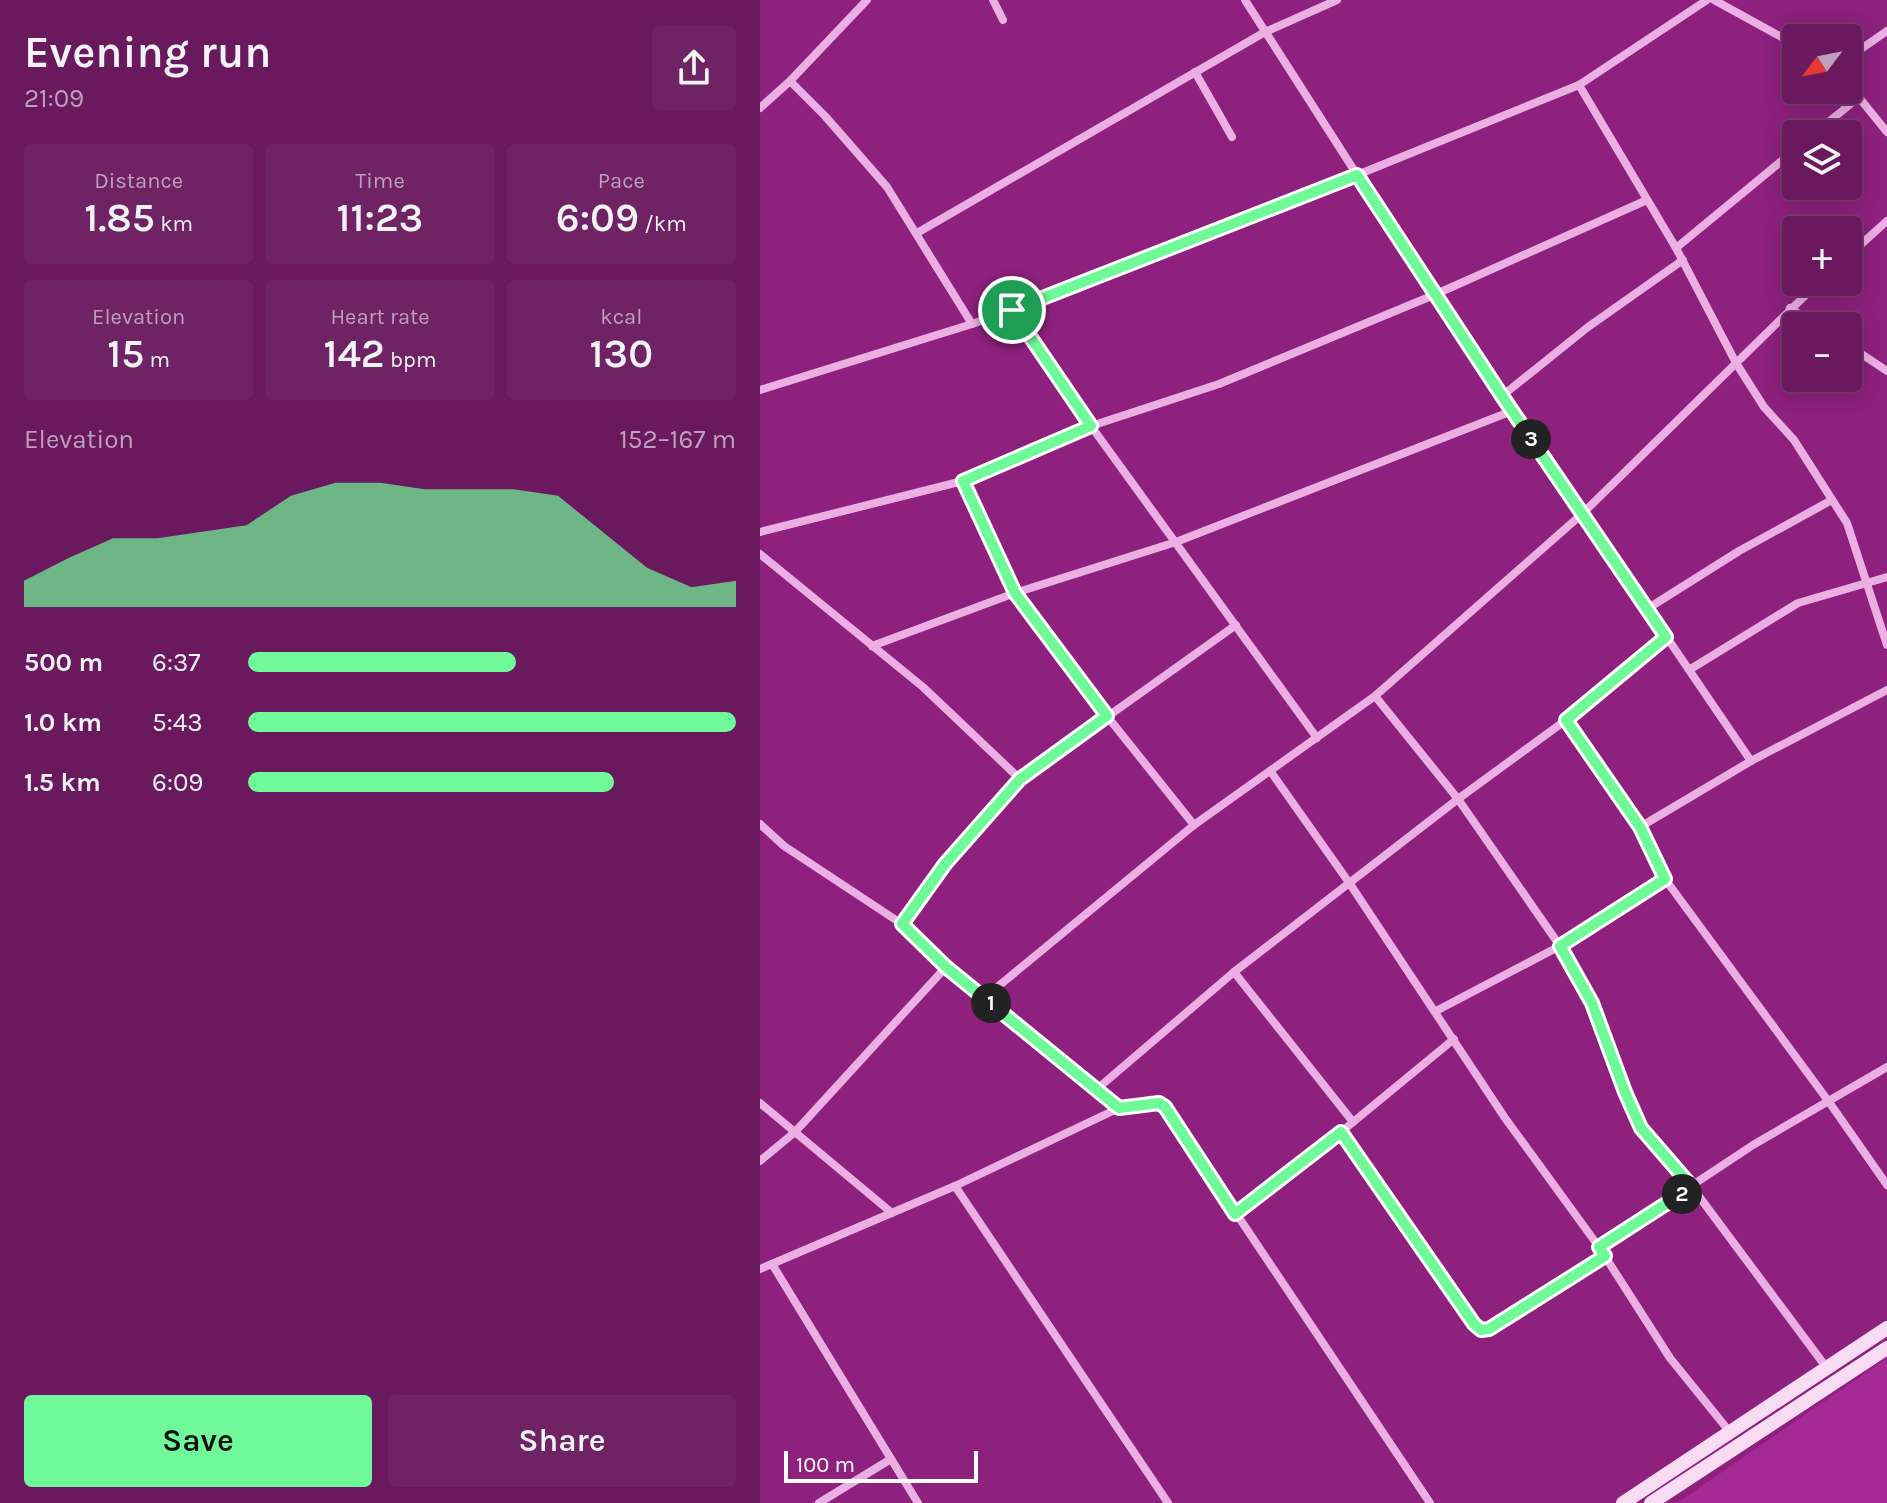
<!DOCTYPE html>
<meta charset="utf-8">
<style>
body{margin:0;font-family:Karla,sans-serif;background:#6f2264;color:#f1f3f6;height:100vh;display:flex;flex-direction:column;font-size:30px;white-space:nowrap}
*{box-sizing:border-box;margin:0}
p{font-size:26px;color:#bea0bc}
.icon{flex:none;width:44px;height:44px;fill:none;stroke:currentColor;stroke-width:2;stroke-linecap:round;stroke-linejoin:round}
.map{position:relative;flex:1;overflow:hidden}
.side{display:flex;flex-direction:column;background:#6a195e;width:760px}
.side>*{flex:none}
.needle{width:52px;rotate:238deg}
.tools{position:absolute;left:1022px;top:24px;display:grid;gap:16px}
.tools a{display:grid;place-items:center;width:80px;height:80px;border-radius:8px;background:#6a195e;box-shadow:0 4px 20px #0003,0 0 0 2px #7d3873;font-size:40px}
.scale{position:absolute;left:24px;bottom:20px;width:194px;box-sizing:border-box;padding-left:8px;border:4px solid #fff;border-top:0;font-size:22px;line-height:28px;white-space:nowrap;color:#fff;-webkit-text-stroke:6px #8d217d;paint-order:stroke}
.pin{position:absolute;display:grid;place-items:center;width:68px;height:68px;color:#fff;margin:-34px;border:4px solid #fff;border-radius:50%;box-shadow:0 2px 8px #0007}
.km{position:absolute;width:40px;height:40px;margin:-20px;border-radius:50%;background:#222;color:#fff;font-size:22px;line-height:40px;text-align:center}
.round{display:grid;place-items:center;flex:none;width:84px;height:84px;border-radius:8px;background:#6f2264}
.overview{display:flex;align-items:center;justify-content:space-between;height:136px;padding:0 24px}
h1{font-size:44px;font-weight:600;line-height:60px}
.stats{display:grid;grid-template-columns:repeat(3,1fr);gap:12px;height:136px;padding:8px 24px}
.stats div{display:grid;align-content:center;border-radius:8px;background:#6f2264;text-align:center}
.stats b{font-size:40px;font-weight:600}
.stats small{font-size:22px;font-weight:400}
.stats p{font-size:22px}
.chart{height:224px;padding:16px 24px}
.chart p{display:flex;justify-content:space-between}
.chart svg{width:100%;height:144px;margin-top:8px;fill:#70f998;opacity:.7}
.cta{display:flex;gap:16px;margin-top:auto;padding:16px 24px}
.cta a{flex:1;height:92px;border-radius:8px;background:#70f998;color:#111;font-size:32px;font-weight:600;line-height:92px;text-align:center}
.cta a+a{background:#6f2264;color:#f1f3f6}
ul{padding:0 24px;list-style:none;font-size:26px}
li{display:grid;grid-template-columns:128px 96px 1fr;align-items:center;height:60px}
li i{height:20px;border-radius:10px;background:#70f998}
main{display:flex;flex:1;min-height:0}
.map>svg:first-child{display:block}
.green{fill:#a52a95}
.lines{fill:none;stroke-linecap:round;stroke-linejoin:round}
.street{stroke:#ecafe4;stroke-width:8}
.secondary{stroke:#f9dbf4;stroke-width:14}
.route-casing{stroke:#fff;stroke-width:16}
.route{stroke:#70f998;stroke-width:10}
</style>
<main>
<section class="side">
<div class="overview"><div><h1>Evening run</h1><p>21:09</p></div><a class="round"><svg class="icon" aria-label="share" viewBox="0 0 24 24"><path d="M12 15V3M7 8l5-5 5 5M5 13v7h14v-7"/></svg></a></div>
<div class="stats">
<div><p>Distance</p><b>1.85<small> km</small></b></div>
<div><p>Time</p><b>11:23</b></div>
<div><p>Pace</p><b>6:09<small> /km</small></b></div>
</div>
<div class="stats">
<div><p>Elevation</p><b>15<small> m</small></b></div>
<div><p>Heart rate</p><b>142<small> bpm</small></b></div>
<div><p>kcal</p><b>130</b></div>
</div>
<div class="chart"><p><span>Elevation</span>152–167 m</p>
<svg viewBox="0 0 160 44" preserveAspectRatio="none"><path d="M0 44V36L10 29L20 23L30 23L40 21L50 19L60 10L70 6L80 6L90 8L100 8L110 8L120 10L130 21L140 32L150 38L160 36V44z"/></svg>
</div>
<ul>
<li><b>500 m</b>6:37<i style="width:55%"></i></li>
<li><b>1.0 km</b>5:43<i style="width:100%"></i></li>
<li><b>1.5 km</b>6:09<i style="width:75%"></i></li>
</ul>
<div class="cta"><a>Save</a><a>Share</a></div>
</section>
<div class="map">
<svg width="1127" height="1503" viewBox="0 0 1127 1503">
<rect width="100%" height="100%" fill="#8d217d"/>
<polygon class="green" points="1127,1358 1127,1503 917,1503"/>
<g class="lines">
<g class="street">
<polyline points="233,0 243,20"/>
<polyline points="485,0 674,295 991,761"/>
<polyline points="954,0 1036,45"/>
<polyline points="1088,58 1127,31"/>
<polyline points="435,72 472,137"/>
<polyline points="30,81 65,116 127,187 212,324 252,310 331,426 557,738"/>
<polyline points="1088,84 1127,132"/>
<polyline points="819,85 916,248 976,363 1004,407 1034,440 1087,523 1127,645"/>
<polyline points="0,108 30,81 107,0"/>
<polyline points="1054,134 1099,97"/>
<polyline points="157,233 505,32 577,0"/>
<polyline points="916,248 1036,149"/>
<polyline points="1088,256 1127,221"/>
<polyline points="1030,308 1058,326"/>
<polyline points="252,310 597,175 819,85 947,0"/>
<polyline points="1088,345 1127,371"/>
<polyline points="0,390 212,324"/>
<polyline points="742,396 828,327 923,260"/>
<polyline points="203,481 255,593 347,716 434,825"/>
<polyline points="0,532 203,481 331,426 459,384 674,295 887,200"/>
<polyline points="0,554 163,687 260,779"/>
<polyline points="887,609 979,551 1070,501"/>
<polyline points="112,646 255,593 416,542 752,411"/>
<polyline points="929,670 1038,603 1127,577"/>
<polyline points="615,696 698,799 800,946 832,1003 865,1092 881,1128 932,1187 1066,1367"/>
<polyline points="806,720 880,827 905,879 1069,1102 1127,1185"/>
<polyline points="511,772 590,884 745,1118 839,1247 910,1358 969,1431"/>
<polyline points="0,824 24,846 142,924 186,967 359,1108"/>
<polyline points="880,827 991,761 1127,690"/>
<polyline points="142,924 185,864 260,779 476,625"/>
<polyline points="474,972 593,1122"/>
<polyline points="224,998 434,825 615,696 822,514 1059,282"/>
<polyline points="676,1011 800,946 905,879"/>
<polyline points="337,1089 474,972 698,799 806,720 906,637"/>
<polyline points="0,1103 132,1213"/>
<polyline points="581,1132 714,1324 721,1330 729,1329 845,1256"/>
<polyline points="0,1161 35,1132 186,967"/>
<polyline points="195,1186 408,1503"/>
<polyline points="475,1214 581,1132 694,1039"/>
<polyline points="839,1247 993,1145 1127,1067"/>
<polyline points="12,1264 158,1503"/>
<polyline points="0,1269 195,1186 359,1108 399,1103 405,1107 670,1503"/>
<polyline points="59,1503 131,1459"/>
</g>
<g class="secondary">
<polyline points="863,1503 1127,1328"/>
<polyline points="891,1503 1127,1348"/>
</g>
</g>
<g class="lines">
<defs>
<polygon id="route" points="597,175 742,396 906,637 806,720 880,827 905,879 800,946 832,1003 865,1092 881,1128 932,1187 839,1247 845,1256 729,1329 721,1330 714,1324 581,1132 475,1214 405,1107 399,1103 359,1108 186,967 142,924 185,864 260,779 347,716 255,593 203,481 331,426 252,310"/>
</defs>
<use href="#route" class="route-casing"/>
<use href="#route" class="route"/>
</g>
</svg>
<div class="tools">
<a><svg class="needle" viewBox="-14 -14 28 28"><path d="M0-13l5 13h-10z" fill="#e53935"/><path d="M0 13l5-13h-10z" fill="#bea0bc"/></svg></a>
<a><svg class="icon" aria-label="layers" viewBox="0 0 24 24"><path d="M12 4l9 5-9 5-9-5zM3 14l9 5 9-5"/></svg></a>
<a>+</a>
<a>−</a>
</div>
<div class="scale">100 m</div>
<div class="pin" style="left:252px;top:310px;background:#1e9e55"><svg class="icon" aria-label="arrive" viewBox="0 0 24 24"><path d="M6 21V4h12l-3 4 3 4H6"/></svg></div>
<b class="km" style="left:231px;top:1003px">1</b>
<b class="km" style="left:922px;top:1194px">2</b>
<b class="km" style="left:771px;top:439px">3</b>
</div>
</main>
